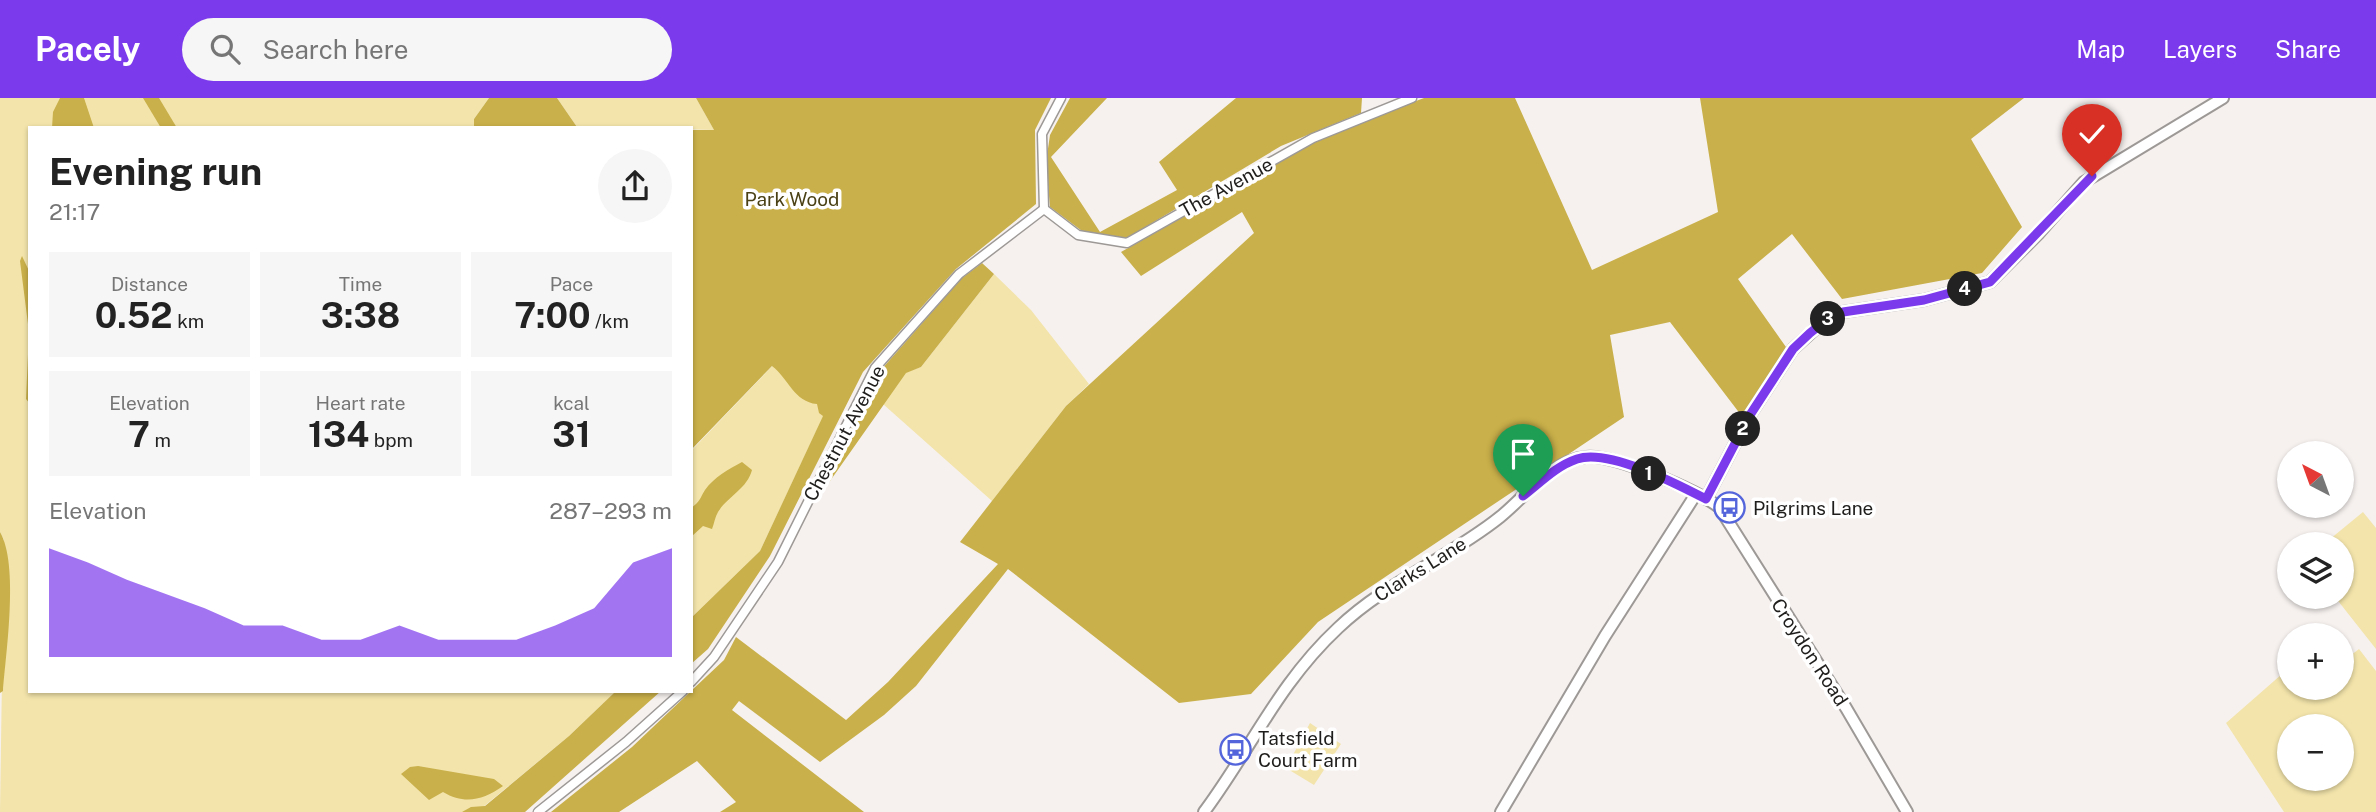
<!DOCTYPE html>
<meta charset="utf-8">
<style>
body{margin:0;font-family:"Public Sans",sans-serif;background:#f6f6f6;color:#222;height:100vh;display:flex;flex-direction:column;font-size:26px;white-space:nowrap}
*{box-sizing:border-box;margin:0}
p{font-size:23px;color:#767676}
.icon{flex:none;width:38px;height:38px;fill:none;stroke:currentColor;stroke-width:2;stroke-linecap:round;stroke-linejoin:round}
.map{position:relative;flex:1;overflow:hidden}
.side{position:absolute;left:28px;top:28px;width:665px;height:567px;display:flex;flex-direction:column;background:#fff;border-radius:0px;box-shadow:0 2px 5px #0004}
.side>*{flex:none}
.needle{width:46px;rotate:319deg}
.tools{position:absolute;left:2277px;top:343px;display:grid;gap:14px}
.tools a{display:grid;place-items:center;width:77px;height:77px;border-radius:50%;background:#fff;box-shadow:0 2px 5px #0004;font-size:35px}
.pin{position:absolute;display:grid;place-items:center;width:60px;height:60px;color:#fff;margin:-72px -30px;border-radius:50% 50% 50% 0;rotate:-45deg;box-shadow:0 0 7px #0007}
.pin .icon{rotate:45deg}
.km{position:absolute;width:35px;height:35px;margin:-18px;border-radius:50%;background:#222;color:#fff;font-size:19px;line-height:35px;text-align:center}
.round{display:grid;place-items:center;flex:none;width:74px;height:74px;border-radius:37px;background:#f6f6f6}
.summary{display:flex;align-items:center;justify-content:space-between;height:119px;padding:0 21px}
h1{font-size:38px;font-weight:700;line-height:52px}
.stats{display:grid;grid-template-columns:repeat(3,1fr);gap:10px;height:119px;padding:7px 21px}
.stats div{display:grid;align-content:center;border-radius:0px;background:#f6f6f6;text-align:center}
.stats b{font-size:35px;font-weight:700}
.stats small{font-size:19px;font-weight:400}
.stats p{font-size:19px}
.chart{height:196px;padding:14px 21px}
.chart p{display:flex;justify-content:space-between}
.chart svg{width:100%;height:126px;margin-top:7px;fill:#7c3aed;opacity:.7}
header{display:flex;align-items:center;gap:42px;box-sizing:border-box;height:98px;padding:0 35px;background:#7c3aed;color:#fff}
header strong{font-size:33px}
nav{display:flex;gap:38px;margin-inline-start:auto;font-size:24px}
.search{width:490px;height:63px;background:#f6f6f6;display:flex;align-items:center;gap:18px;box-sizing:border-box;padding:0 24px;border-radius:38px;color:#767676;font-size:26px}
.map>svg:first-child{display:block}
.green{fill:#f3e4ab;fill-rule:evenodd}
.forest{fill:#c9b04a}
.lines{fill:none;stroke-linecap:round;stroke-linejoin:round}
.street-casing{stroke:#9d9997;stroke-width:11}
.secondary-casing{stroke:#9d9997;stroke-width:14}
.street{stroke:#fff;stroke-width:8}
.secondary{stroke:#fff;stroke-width:10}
.route-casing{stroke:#fff;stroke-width:14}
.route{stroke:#7c3aed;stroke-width:9}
.labels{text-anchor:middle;stroke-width:7;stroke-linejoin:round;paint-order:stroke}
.street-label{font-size:19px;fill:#1f1e1d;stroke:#fff}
.park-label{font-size:19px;fill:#4b4116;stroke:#fff}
.poi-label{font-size:19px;fill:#1f1e1d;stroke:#fff;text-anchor:start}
</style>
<header>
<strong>Pacely</strong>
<div class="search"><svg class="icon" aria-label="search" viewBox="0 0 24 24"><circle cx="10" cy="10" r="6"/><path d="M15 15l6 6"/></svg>Search here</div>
<nav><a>Map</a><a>Layers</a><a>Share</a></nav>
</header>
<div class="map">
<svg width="2376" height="714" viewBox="0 0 2376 714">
<rect width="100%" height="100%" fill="#f6f1ef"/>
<g class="green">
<polygon points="0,0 489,0 474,21 474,30 30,30 30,593 616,593 569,638 477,714 0,714 4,442 0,434"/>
<polygon points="557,0 696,0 714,32 577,29"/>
<polygon points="980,51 836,291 760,453 691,520 691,353"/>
<polygon points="994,176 1031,212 1089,286 1066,308 992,403 883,306 906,274 921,269"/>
<polygon points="2363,414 2376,430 2376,551 2335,499 2342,499 2342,446 2324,446"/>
<path d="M2359 551 2376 573V714H2284L2226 625 2289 570V590H2342V564ZM2342 628V681H2289V628Z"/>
<polygon points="1310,625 1341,646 1314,687 1286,670"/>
</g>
<g class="forest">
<polygon points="60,0 84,0 94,30 52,30 53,14"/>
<polygon points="143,0 159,0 177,30 161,30"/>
<polygon points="489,0 557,0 577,29 617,30 474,30 474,21"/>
<path d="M696 0H1051L1035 32 1036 106 956 171 863 274 770 458 708 551 691 566V520L760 453 823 318 819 315 817 306C794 304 789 281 772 268L691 352V32H714Z"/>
<polygon points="1070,0 1107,0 1051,59 1100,134 1177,92 1159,64 1236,0 1362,0 1361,15 1281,48 1127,140 1082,133 1050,109 1046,64 1050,37"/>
<polygon points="1424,0 1515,0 1592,172 1718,114 1700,0 2024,0 1971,41 2022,129 1982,175 1842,201 1792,136 1738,181 1786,249 1744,321 1670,224 1610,237 1624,319 1318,524 1251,596 1179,605 1008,471 916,588 884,617 820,664 739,603 732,612 864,714 720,714 736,704 697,663 619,714 551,714 632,649 691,593 724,562 736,539 846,622 888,584 998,466 960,444 1066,308 1254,135 1242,114 1141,178 1121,154 1331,35"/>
<polygon points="22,158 30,175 30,306 26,301 29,234 20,163"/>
<polygon points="982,165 994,176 921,269 906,275 830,383 826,375 880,273 962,180"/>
<path d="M742 364 752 372C747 391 728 398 718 414 715 419 714 426 712 431L703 428 691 439V410C700 404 700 400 705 392 714 379 729 371 742 364Z"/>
<path d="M0 434C19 467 6 554 3 593L0 595Z"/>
<polygon points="616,593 661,593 525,714 462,714 471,709 485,708 569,638"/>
<path d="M418 668 494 681 503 688C483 702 465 707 443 694L429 702 401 676 410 669Z"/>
</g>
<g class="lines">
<defs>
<g id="street">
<polyline points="1044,111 1078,137 1127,145 1313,40 1412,0"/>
<polyline points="1044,111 1042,36 1061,0"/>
<polyline points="691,584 714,559 778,464 875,270 959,176 1044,111"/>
<polyline points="538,714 626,644 683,593"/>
</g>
<g id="secondary">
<polyline points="1706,401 1750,317 1793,251 1824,223 1843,214 1924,202 1990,184 2038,136 2084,84 2223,0"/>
<path d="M1204 714C1251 651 1278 586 1338 530 1386 484 1449 460 1500 419 1525 399 1552 362 1586 359 1614 356 1696 392 1719 409L1846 610 1907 714"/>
<polyline points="1501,714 1605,538 1696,396"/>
</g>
</defs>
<use href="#street" class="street-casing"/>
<use href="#secondary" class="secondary-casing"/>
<use href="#street" class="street"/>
<use href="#secondary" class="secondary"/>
</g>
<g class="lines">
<defs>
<path id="route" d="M1523 398C1540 385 1556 368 1577 361 1608 350 1677 386 1706 401L1750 317 1793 251 1810 235 1825 223 1843 214 1924 202 1990 184 2092 78"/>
</defs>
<use href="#route" class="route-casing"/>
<use href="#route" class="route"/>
</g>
<defs>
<symbol id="bus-ring" viewBox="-11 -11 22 22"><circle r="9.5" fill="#fff" stroke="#5465db" stroke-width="1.5"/><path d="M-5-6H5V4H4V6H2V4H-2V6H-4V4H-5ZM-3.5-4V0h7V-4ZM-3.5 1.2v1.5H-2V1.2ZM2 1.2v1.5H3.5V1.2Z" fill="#5465db"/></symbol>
</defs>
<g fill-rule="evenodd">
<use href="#bus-ring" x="1712" y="392" width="35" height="35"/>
<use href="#bus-ring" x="1218" y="634" width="35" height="35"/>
</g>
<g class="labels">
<g class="street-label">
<text transform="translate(1226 89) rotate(-29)" y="7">The Avenue</text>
<text transform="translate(844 335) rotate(-62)" y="7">Chestnut Avenue</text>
<text transform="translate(1420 471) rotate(-32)" y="7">Clarks Lane</text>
<text transform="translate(1810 554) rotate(57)" y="7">Croydon Road</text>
</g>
<g class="park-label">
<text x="792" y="108">Park Wood</text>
</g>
<g class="poi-label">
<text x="1753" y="417">Pilgrims Lane</text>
<text x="1258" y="647">Tatsfield<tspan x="1258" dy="22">Court Farm</tspan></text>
</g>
</g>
</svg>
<div class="tools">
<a><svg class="needle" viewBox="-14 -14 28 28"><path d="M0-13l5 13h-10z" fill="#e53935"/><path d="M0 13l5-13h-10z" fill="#767676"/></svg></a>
<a><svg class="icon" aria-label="layers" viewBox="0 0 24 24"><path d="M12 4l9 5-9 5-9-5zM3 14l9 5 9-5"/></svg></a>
<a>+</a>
<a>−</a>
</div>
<div class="pin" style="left:1523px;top:398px;background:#1e9e55"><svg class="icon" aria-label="arrive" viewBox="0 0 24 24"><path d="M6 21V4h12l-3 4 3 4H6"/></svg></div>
<div class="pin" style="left:2092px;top:78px;background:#d93025"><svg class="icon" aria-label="check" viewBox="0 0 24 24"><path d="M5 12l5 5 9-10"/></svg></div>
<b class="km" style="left:1649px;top:376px">1</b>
<b class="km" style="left:1743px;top:331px">2</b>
<b class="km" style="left:1828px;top:221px">3</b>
<b class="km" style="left:1965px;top:191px">4</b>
<section class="side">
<div class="summary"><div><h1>Evening run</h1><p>21:17</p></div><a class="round"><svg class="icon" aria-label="share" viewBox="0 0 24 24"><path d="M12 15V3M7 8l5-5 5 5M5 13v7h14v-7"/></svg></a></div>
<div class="stats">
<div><p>Distance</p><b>0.52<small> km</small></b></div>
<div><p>Time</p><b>3:38</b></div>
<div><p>Pace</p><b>7:00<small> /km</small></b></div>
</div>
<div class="stats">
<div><p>Elevation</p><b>7<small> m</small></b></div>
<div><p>Heart rate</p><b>134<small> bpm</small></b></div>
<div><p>kcal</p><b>31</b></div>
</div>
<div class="chart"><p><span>Elevation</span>287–293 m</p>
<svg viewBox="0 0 160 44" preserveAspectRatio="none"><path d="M0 44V6L10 11L20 17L30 22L40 27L50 33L60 33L70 38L80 38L90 33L100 38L110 38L120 38L130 33L140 27L150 11L160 6V44z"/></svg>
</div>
</section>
</div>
